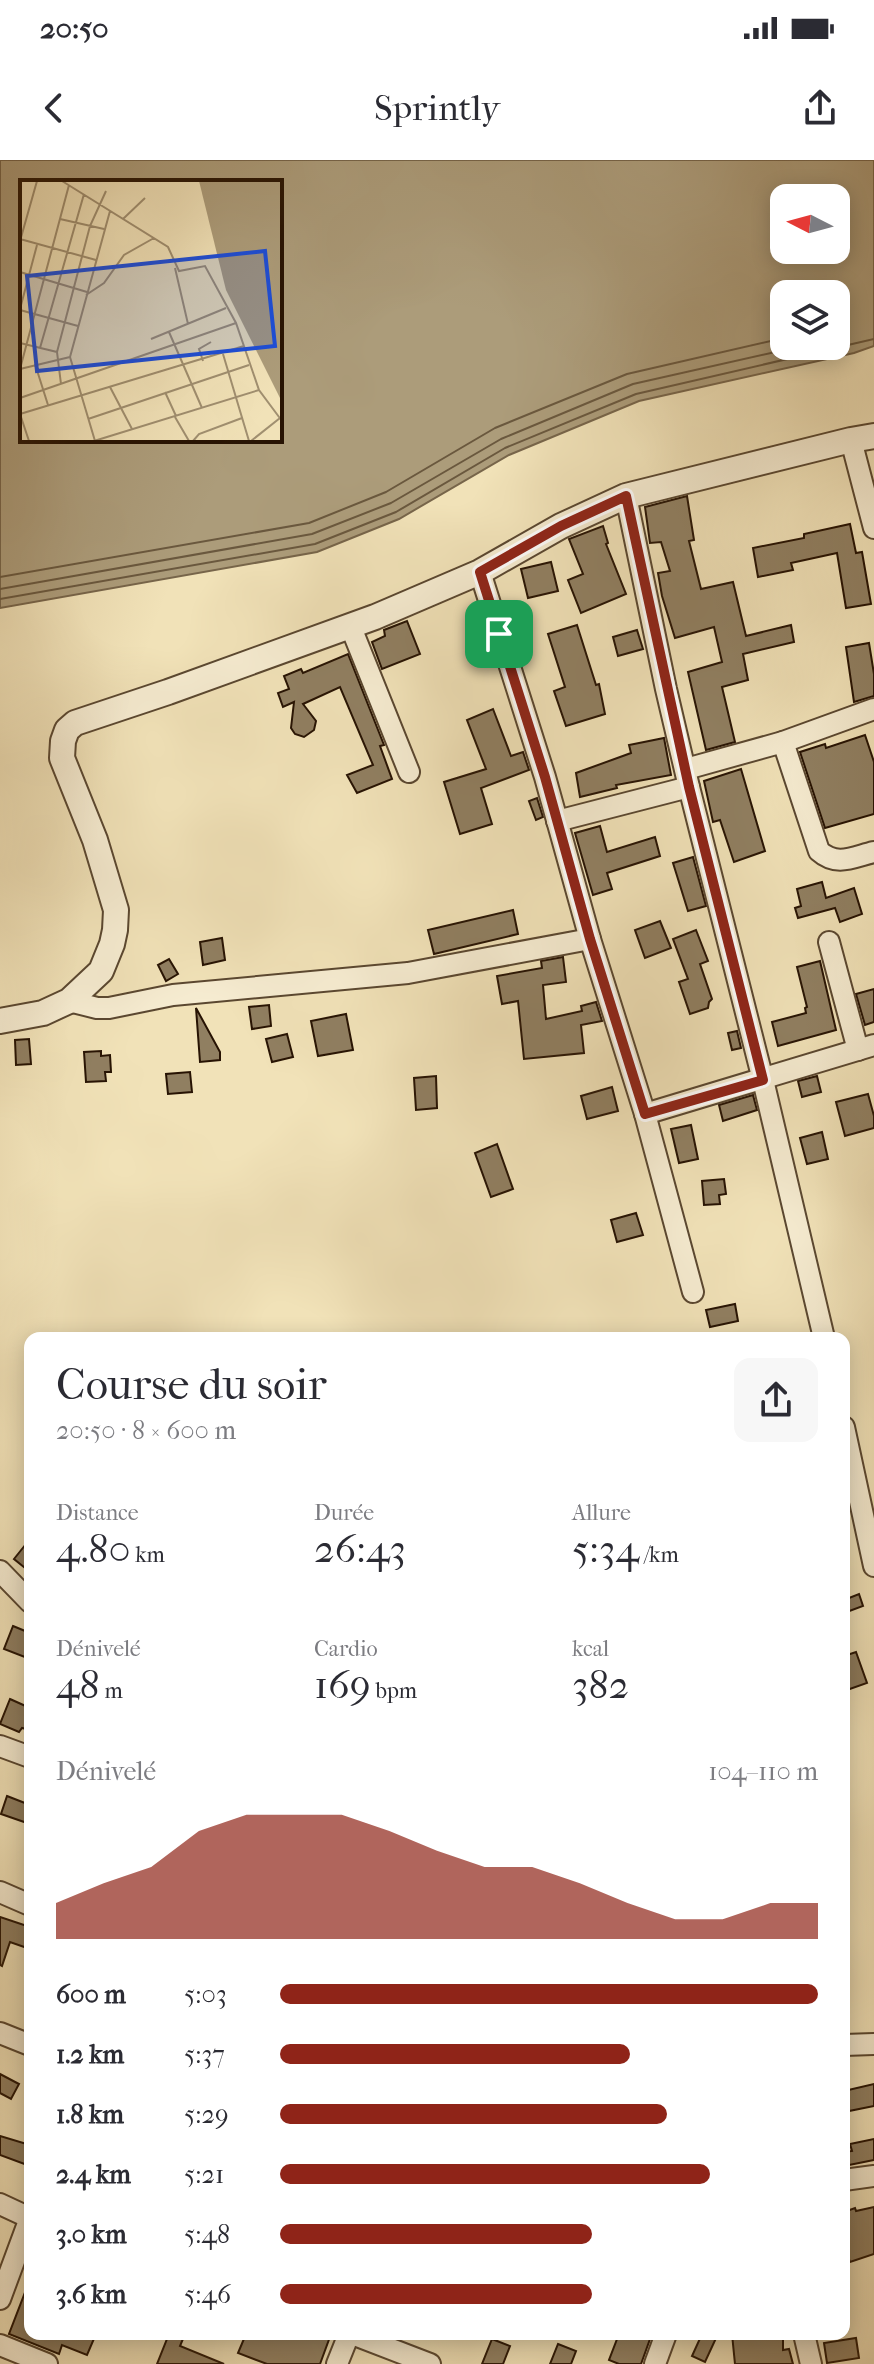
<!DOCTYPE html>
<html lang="fr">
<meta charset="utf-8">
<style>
body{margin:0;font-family:"IM FELL French Canon",serif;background:#f7f7f7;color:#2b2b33;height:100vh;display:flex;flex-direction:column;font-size:30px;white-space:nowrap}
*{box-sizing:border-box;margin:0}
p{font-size:26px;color:#7c7c81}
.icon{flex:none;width:44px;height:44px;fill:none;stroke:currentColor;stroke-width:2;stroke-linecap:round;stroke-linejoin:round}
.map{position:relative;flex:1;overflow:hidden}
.side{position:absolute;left:24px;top:1172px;width:826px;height:1008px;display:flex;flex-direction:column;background:#fff;border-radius:16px;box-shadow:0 4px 20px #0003}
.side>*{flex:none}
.needle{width:52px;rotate:276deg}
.fabs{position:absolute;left:770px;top:24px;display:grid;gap:16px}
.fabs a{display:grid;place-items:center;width:80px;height:80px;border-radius:16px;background:#fff;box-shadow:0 4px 20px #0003;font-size:40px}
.pin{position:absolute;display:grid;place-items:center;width:68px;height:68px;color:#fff;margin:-34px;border-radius:16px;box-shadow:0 4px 12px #0006}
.round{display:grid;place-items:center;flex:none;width:84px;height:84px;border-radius:16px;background:#f7f7f7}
.overview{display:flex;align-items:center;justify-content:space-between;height:136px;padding:0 32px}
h1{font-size:44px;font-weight:600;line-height:60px}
.stats{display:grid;grid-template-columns:repeat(3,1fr);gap:12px;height:136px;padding:8px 32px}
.stats div{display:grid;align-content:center}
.stats b{font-size:40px;font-weight:600}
.stats small{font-size:22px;font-weight:400}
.stats p{font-size:22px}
.chart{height:224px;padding:16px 32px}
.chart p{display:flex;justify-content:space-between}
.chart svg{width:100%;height:144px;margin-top:8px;fill:#8f2418;opacity:.7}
ul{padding:0 32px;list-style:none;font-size:26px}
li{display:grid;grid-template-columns:128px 96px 1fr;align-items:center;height:60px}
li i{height:20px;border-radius:10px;background:#8f2418}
.status{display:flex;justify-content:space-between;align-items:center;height:56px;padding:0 40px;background:#fff;direction:ltr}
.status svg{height:22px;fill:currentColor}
header{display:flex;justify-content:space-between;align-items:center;height:104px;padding:0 32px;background:#fff;font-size:36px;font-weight:600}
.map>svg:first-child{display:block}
.water{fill:#ac9c7a;stroke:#77654a;stroke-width:2;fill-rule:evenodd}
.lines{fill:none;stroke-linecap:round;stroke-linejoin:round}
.shore{stroke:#6a583e;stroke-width:2}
.building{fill:#907f61;stroke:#271303;stroke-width:2}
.minor-casing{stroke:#5a4730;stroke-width:24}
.tertiary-casing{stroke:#5a4730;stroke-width:28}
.minor{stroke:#f6ecd1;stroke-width:20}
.tertiary{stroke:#f6ecd1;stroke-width:24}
.route-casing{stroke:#fff;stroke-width:16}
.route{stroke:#8f2418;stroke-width:10}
.inset-road{fill:none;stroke:#a08f70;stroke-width:2}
.view{fill:#1d4ed8;fill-opacity:0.15;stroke:#1d4ed8;stroke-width:4}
.inset-edge{fill:none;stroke:#271303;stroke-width:4}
</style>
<div class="status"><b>20:50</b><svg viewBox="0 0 49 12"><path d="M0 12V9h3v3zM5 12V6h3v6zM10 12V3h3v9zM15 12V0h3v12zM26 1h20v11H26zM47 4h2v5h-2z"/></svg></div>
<header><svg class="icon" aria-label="back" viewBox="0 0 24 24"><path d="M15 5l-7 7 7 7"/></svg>Sprintly<svg class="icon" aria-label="share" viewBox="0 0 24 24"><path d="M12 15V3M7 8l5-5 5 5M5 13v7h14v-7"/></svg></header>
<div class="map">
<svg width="874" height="2204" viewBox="0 0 874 2204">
<rect width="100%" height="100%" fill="#f1e2b8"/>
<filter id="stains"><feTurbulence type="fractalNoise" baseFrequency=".0025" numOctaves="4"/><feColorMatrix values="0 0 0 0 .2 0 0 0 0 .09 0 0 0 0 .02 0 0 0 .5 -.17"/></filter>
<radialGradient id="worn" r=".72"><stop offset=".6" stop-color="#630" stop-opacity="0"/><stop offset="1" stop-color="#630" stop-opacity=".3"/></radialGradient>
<path class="water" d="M0 0H874V186L854 193 639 241 509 295 399 359 317 392 0 448ZM22 22H280V280H22ZM784 38H836V90H784ZM784 134H836V186H784Z"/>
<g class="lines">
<g class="shore">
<polyline points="0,417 309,363 386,332 495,268 627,214 784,178"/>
<polyline points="0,429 312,374 391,343 501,279 633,224 802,186"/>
<polyline points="0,439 315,384 396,352 505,288 636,234 874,179"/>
</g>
</g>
<g class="building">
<polygon points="687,336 694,380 689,381 701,429 733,422 746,476 791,465 794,482 743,494 748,520 722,527 735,582 706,590 688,512 722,502 714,467 675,478 662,436 658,413 670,411 661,382 650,383 645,347"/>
<polygon points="850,364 856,393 862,392 871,444 846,448 837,393 791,403 793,410 758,417 753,388 804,378 804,374"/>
<polygon points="603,366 608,383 606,384 626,434 581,453 568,420 583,414 569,379"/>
<polygon points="551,402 558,431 528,438 521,409"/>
<polygon points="407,461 420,494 382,509 372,482 385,476 384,470"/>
<polygon points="577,465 596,525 599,524 605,554 566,566 554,531 565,527 548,474"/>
<polygon points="637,470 643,489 618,496 613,477"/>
<polygon points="869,483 874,514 874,536 854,542 846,487"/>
<polygon points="348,494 384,585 380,586 392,619 357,633 347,615 373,605 340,527 303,544 316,561 314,570 304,577 295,574 291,568 294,542 283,547 278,533 289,529 284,516 301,509 303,513"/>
<polygon points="493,549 511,596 523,592 529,610 481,628 492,664 460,674 444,622 486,609 467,560"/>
<polygon points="865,575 874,602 874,654 825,668 800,592 825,584 826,588"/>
<polygon points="664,578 671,615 616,625 617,628 580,637 576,613 631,593 629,585"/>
<polygon points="741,609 765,691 734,702 720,660 713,662 704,621"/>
<polygon points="537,638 543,657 536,660 529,641"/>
<polygon points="600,666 607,692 655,677 660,696 607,713 612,729 593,735 575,673"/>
<polygon points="693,697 706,746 688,751 673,703"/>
<polygon points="822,722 826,738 854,728 862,754 840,762 835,748 798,758 795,748 801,746 797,729"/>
<polygon points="513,750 518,774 434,794 428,770"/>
<polygon points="660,761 671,788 645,798 635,770"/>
<polygon points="696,770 708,801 700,804 712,839 709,842 708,848 690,854 679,822 688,819 673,779"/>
<polygon points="222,778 225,800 203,805 200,782"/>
<polygon points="563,797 566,822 543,825 546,859 582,851 581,846 596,842 602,861 581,865 584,893 524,899 518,841 502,844 497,816 542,808 541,801"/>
<polygon points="169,799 178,814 166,821 158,805"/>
<polygon points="820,801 836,870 778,886 772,862 806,853 805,848 807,847 797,807"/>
<polygon points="874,829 874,862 865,865 856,834"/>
<polygon points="269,845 271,866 252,869 249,847"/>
<polygon points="196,848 220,892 220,900 200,902"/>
<polygon points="346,854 353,890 318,896 311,861"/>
<polygon points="737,871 741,888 732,890 728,873"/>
<polygon points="287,874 293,897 272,902 266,879"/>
<polygon points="29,879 31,904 16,905 15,880"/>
<polygon points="101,891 101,896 110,895 111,912 105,912 106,921 86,922 84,892"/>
<polygon points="190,912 192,932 168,934 166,914"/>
<polygon points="436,916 437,948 416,950 414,918"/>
<polygon points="817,916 821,932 802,937 798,921"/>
<polygon points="612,927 618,951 587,959 581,936"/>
<polygon points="868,934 874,956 874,968 845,976 836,942"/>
<polygon points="753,935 757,950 723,961 719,945"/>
<polygon points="691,965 698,999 679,1003 671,969"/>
<polygon points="822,972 828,999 807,1004 800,978"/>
<polygon points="497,984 513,1029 491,1037 475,993"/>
<polygon points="724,1019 726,1034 719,1035 720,1044 704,1045 702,1021"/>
<polygon points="636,1053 643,1075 617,1082 611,1060"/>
<polygon points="735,1144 738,1161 710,1167 706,1150"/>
<polygon points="30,1379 30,1412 14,1399"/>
<polygon points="859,1434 863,1446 844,1453 844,1440"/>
<polygon points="13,1466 30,1473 30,1499 4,1489"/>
<polygon points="856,1492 867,1523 844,1531 844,1496"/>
<polygon points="10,1539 30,1548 30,1570 22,1568 19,1572 0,1564"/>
<polygon points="7,1636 30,1645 30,1664 1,1654"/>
<polygon points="0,1757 30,1767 30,1789 10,1782 2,1806 0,1805"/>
<polygon points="0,1914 19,1924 11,1939 0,1933"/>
<polygon points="874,1924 874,1946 849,1951 844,1931"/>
<polygon points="0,1976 30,1985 30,2006 0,1995"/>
<polygon points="874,1979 874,2000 844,2006 844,1992 852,1991 850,1984"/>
<polygon points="874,2047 874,2094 850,2102 844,2085 844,2052 855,2048 856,2051"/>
<polygon points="29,2122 30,2174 96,2174 87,2195 62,2185 59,2194 9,2174"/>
<polygon points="169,2174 185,2174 180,2186 224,2204 157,2204"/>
<polygon points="246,2174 331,2174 320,2204 267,2204 238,2193"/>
<polygon points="619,2174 638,2174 650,2179 641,2204 619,2204 609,2200"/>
<polygon points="702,2174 717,2176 705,2202 692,2196"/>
<polygon points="732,2174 783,2174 783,2190 789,2189 793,2204 735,2204"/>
<polygon points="856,2178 859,2198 827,2203 824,2183"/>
<polygon points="492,2179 510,2186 503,2204 482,2204"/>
<polygon points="558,2184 576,2191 571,2204 550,2204"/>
</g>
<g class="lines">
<defs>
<g id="minor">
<polyline points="851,280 874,368"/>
<polyline points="626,336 666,529 689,627 763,920 824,1178"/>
<polyline points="480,412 545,617 590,779 645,954 693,1132"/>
<polyline points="350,465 409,612"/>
<path d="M783 582 819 691C837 707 853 697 874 692"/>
<polyline points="686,609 783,582 874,549"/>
<polyline points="557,661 689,627"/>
<polyline points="829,782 858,890"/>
<polyline points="69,841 97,848 109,848 173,835 408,813 590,779"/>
<polyline points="645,954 874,885"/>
<polyline points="844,1267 874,1406"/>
<polyline points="0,1411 30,1442"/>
<polyline points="0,1586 30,1597"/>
<polyline points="0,1732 30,1745"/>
<polyline points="0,1873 30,1885"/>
<polyline points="844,1885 874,1884"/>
<polyline points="844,2020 874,2016"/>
<polyline points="0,2044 30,2058"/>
<polyline points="0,2139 30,2058"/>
<polyline points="352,2174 430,2204"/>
<polyline points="804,2174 811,2204"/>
<polyline points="0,2185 47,2204"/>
<polyline points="337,2204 349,2174"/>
<polyline points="655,2204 666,2174"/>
</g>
<polyline id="tertiary" points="0,861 43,853 69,841 101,811 112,784 115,770 116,750 95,680 62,598 63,581 67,570 75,563 168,532 375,457 480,412 561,366 626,336 851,280 874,276"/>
</defs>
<use href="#minor" class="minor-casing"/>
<use href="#tertiary" class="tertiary-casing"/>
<use href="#minor" class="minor"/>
<use href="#tertiary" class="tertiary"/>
</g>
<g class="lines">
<defs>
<polygon id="route" points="626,336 689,627 763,920 645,954 590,779 545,617 480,412 561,366"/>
</defs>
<use href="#route" class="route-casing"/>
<use href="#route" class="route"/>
</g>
<g transform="translate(20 20)">
<rect width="262" height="262" fill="#f1e2b8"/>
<path d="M179 1H262V222L206 110Z" fill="#ac9c7a"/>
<path class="inset-road" d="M42 1 148 67 159 91 185 86 216 143 239 210 262 241M40 39 84 49M103 39 125 18M0 59 76 80M0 61 17 1M155 88 168 144M0 92 67 112M66 115 84 103 104 75 134 58M0 129 17 65M0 130 58 146M149 152 182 228M131 159 206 128M0 163 37 172M20 168 64 14M203 174 229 261M183 181 179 169 191 162M15 184 28 225M0 189 49 5M0 189 50 177M41 204 37 172 70 46 86 11M90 207 112 249M145 212 156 236M0 218 216 143M0 234 224 166M0 234 9 261M155 237 169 261M68 239 229 185M74 261 239 210M75 261 50 177 90 31M173 261 179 254 222 238M231 261 260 238"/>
<path class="view" d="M245 71 255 166 17 191 7 96Z"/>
<rect width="262" height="262" class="inset-edge"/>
</g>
<rect width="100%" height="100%" filter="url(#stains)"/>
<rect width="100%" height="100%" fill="url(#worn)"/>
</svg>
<div class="fabs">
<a><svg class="needle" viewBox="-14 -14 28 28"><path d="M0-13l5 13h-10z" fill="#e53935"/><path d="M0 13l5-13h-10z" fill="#7c7c81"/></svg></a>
<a><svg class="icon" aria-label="layers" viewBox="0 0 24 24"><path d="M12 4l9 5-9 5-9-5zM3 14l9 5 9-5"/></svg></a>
</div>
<div class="pin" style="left:499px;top:474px;background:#1e9e55"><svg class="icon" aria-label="arrive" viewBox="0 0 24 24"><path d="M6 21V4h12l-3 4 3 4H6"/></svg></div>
<section class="side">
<div class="overview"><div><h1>Course du soir</h1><p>20:50 · 8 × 600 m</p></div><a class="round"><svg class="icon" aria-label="share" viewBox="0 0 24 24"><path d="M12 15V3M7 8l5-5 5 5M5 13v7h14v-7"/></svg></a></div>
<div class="stats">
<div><p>Distance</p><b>4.80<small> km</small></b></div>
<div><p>Durée</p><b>26:43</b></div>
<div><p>Allure</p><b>5:34<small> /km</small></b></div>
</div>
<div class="stats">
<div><p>Dénivelé</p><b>48<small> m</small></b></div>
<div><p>Cardio</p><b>169<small> bpm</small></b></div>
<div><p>kcal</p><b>382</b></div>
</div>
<div class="chart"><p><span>Dénivelé</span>104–110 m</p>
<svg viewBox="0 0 160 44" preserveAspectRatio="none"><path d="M0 44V33L10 27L20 22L30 11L40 6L50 6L60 6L70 11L80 17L90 22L100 22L110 27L120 33L130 38L140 38L150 33L160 33V44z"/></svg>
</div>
<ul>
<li><b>600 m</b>5:03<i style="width:100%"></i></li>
<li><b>1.2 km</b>5:37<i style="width:65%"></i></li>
<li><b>1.8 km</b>5:29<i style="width:72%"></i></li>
<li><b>2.4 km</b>5:21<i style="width:80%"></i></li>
<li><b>3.0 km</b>5:48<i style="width:58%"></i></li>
<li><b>3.6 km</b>5:46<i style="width:58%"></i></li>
</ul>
</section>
</div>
